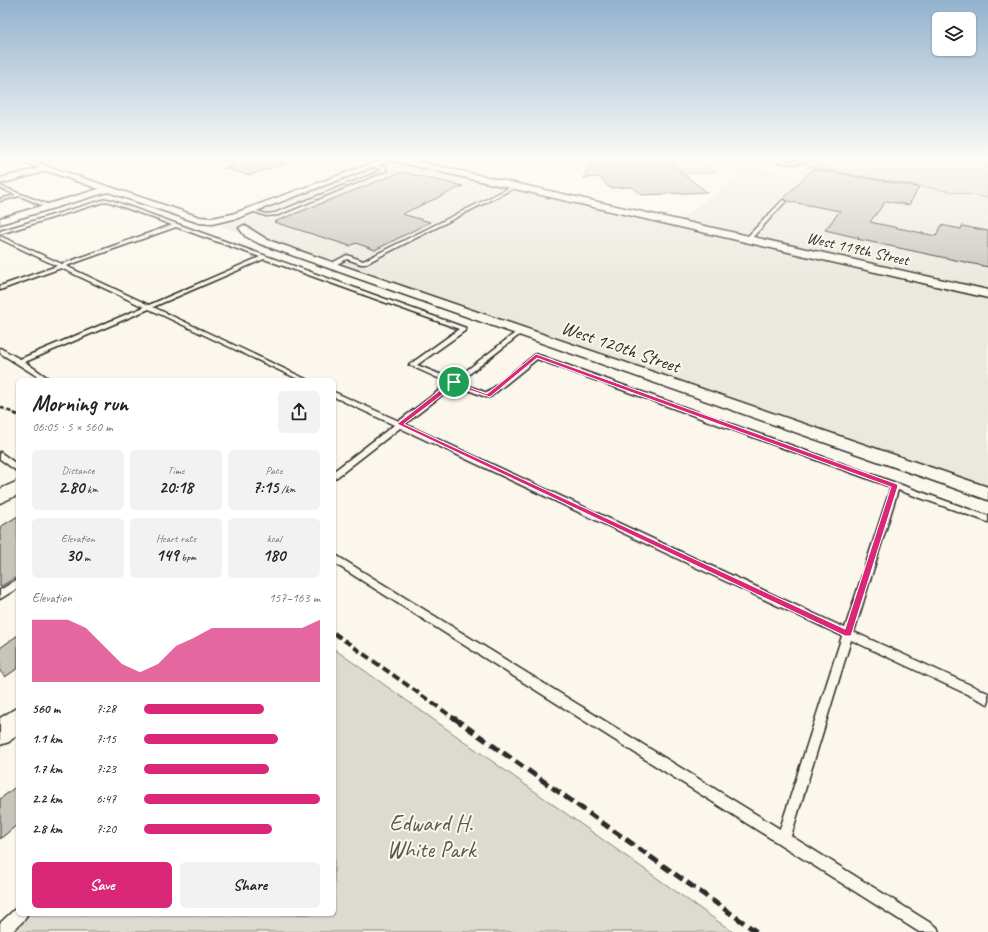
<!DOCTYPE html>
<meta charset="utf-8">
<style>
body{margin:0;font-family:Caveat,sans-serif;background:#f2f2f2;color:#222;height:100vh;display:flex;flex-direction:column;font-size:15px;white-space:nowrap}
*{box-sizing:border-box;margin:0}
p{font-size:13px;color:#767676}
.icon{flex:none;width:22px;height:22px;fill:none;stroke:currentColor;stroke-width:2;stroke-linecap:round;stroke-linejoin:round}
.map{position:relative;flex:1;overflow:hidden}
.panel{position:absolute;left:16px;top:378px;width:320px;height:538px;display:flex;flex-direction:column;background:#fff;border-radius:6px;box-shadow:0 1px 3px #0004}
.panel>*{flex:none}
.controls{position:absolute;left:932px;top:12px;display:grid;gap:8px}
.controls a{display:grid;place-items:center;width:44px;height:44px;border-radius:6px;background:#fff;box-shadow:0 1px 3px #0004;font-size:20px}
.pin{position:absolute;display:grid;place-items:center;width:34px;height:34px;color:#fff;margin:-17px;border:2px solid #fff;border-radius:50%;box-shadow:0 1px 4px #0007}
.round{display:grid;place-items:center;flex:none;width:42px;height:42px;border-radius:6px;background:#f2f2f2}
.head{display:flex;align-items:center;justify-content:space-between;height:68px;padding:0 16px}
h1{font-size:22px;font-weight:800;line-height:30px}
.figures{display:grid;grid-template-columns:repeat(3,1fr);gap:6px;height:68px;padding:4px 16px}
.figures div{display:grid;align-content:center;border-radius:6px;background:#f2f2f2;text-align:center}
.figures b{font-size:17px;font-weight:800}
.figures small{font-size:11px;font-weight:400}
.figures p{font-size:11px}
.chart{height:112px;padding:8px 16px}
.chart p{display:flex;justify-content:space-between}
.chart svg{width:100%;height:72px;margin-top:4px;fill:#db2777;opacity:.7}
.primary-button{display:flex;gap:8px;margin-top:auto;padding:8px 16px}
.primary-button a{flex:1;height:46px;border-radius:6px;background:#db2777;color:#fff;font-size:16px;font-weight:800;line-height:46px;text-align:center}
.primary-button a+a{background:#f2f2f2;color:#222}
ul{padding:0 16px;list-style:none;font-size:13px}
li{display:grid;grid-template-columns:64px 48px 1fr;align-items:center;height:30px}
li i{height:10px;border-radius:5px;background:#db2777}
.map>svg:first-child{display:block}
.built{fill:#ebe8de}
.green{fill:#dddad0;stroke:#84827e}
.building{fill:#c7c4bc;stroke:#2b2b2b}
.lines{fill:none;stroke-linecap:round;stroke-linejoin:round}
.service-casing{stroke:#2b2b2b;stroke-width:3}
.minor-casing{stroke:#2b2b2b;stroke-width:3}
.tertiary-casing{stroke:#2b2b2b;stroke-width:3}
.service{fill:#fbf7ec;fill-rule:evenodd}
.minor{fill:#fbf7ec;fill-rule:evenodd}
.tertiary{fill:#fbf7ec;fill-rule:evenodd}
.rail-far3{stroke:#2b2b2b;stroke-width:2.5;stroke-dasharray:5 2.5;stroke-linecap:butt}
.rail-far2{stroke:#2b2b2b;stroke-width:3;stroke-dasharray:6 3;stroke-linecap:butt}
.rail-far1{stroke:#2b2b2b;stroke-width:4;stroke-dasharray:8 4;stroke-linecap:butt}
.rail{stroke:#2b2b2b;stroke-width:5;stroke-dasharray:10 5;stroke-linecap:butt}
.route{fill:#db2777;stroke:#fff;fill-rule:evenodd}
.labels{text-anchor:middle;stroke-width:4;stroke-linejoin:round;paint-order:stroke}
.far-street-label{font-size:16px;fill:#2b2b2b;stroke:#fbf7ec}
.street-label{font-size:19px;fill:#2b2b2b;stroke:#fbf7ec}
.near-park-label{font-size:23px;fill:#585754;stroke:#fbf7ec}
</style>
<div class="map">
<svg width="988" height="932" viewBox="0 0 988 932">
<rect width="100%" height="100%" fill="#fbf7ec"/>
<filter id="ink" filterUnits="userSpaceOnUse"><feTurbulence type="fractalNoise" baseFrequency=".025" numOctaves="2"/><feDisplacementMap in="SourceGraphic" scale="8" xChannelSelector="R" yChannelSelector="G"/><feConvolveMatrix kernelMatrix="1 2 1 2 8 2 1 2 1" color-interpolation-filters="sRGB"/></filter>
<g filter="url(#ink)">
<g class="built">
<polygon points="393,160 988,298 988,492 220,226"/>
<polygon points="748,166 795,175 805,166 988,198 988,290 680,220"/>
</g>
<g class="green">
<polygon points="814,158 988,158 988,198 805,166"/>
<polygon points="701,160 717,172 686,174 669,161"/>
<polygon points="334,649 733,932 11,932 30,914 334,914"/>
</g>
<g class="building">
<polygon points="224,158 264,158 287,163 249,175 224,168 235,165 224,161"/>
<polygon points="590,158 662,158 707,192 642,195 633,187 610,188 599,177 583,178 593,161"/>
<polygon points="813,169 919,187 909,205 886,201 870,222 936,236 941,225 961,229 962,226 988,231 988,267 857,239 859,238 825,230 840,211 787,201 783,199"/>
<polygon points="401,172 463,186 402,214 430,222 375,250 356,243 350,246 274,222"/>
<polygon points="18,516 18,576 0,587 0,527"/>
<polygon points="18,635 18,668 5,677 0,671 0,648"/>
<polygon points="18,785 18,824 0,839 0,799"/>
</g>
<g class="lines">
<defs>
<g id="service">
<path d="M767 158C777 157 787 162 797 161 803 161 808 157 813 158 801 167 780 164 767 158Z"/>
<polygon points="371,164 385,167 387,170 278,215 266,216 249,210 251,209 266,214 275,213 383,170 371,166"/>
<polygon points="515,185 518,186 365,264 361,264 347,259 333,266 328,265 347,255 363,261"/>
<polygon points="0,186 52,206 52,207 48,208 20,196 0,201 0,199 16,195 0,188"/>
<path d="M106 199H108L466 328V330L417 365 454 380 519 330H523V332L459 382 487 393 536 354 988 516V522L898 490 854 632 988 693V704L851 640 791 836 937 927 939 932H919L334 563V554L780 829 842 636 400 428 337 477 334 478V471L394 425 334 397V392L399 421 449 383 409 365 459 329 264 259 153 307 308 380H300L149 309 25 362 51 380H43L0 353V348L20 359 144 307 61 268 0 290V286L57 266 0 239V236L62 264 172 225 107 201 0 234V231ZM176 227 260 257 149 305 66 266ZM537 359 891 487 845 628 405 424 455 385 486 397H490Z"/>
<polygon points="783,200 786,201 750,240 746,240 746,238"/>
<polygon points="0,452 18,465 18,472 0,459"/>
<polygon points="18,579 18,588 0,599 0,590"/>
<polygon points="18,908 18,914 27,914 25,919 12,932 0,932 0,923 15,909"/>
</g>
<g id="minor">
<polygon points="13,158 23,158 200,217 212,218 232,214 387,158 397,158 238,218 212,224 199,223 108,192 0,224 0,218 99,189 47,171 0,184 0,178 39,168"/>
<polygon points="244,225 268,240 988,487 988,500 260,244 245,236 239,228"/>
<polygon points="18,481 18,495 0,503 0,489"/>
<polygon points="18,707 18,734 9,742 0,745 0,718"/>
</g>
<polygon id="tertiary" points="388,158 403,158 988,290 988,298 393,161"/>
</defs>
<use href="#service" class="service-casing"/>
<use href="#minor" class="minor-casing"/>
<use href="#tertiary" class="tertiary-casing"/>
<use href="#service" class="service"/>
<use href="#minor" class="minor"/>
<use href="#tertiary" class="tertiary"/>
<polyline class="rail-far3" points="0,407 18,415"/>
<polyline class="rail-far2" points="16,414 18,415"/>
<polyline class="rail-far1" points="334,633 455,719"/>
<polyline class="rail" points="454,718 757,932"/>
</g>
</g>
<linearGradient id="sky" x2="0" y2="1"><stop stop-color="#92b2ce"/><stop offset="0.55" stop-color="#fdfbf6"/><stop offset="1" stop-color="#fdfbf6" stop-opacity="0"/></linearGradient>
<rect width="988" height="288" fill="url(#sky)"/>
<path class="route" d="M536 354 897 484 898 486 851 636H845L397 424 452 381 487 394ZM537 358 891 487 845 629 404 424 455 385 490 397Z"/>
<g class="labels">
<g class="far-street-label">
<text transform="translate(858 248) rotate(13)" y="6">West 119th Street</text>
</g>
<g class="street-label">
<text transform="translate(621 346) rotate(19)" y="7">West 120th Street</text>
</g>
<g class="near-park-label">
<text x="431" y="831">Edward H.<tspan x="431" dy="26">White Park</tspan></text>
</g>
</g>
</svg>
<div class="controls">
<a><svg class="icon" aria-label="layers" viewBox="0 0 24 24"><path d="M12 4l9 5-9 5-9-5zM3 14l9 5 9-5"/></svg></a>
</div>
<div class="pin" style="left:454px;top:382px;background:#1e9e55"><svg class="icon" aria-label="arrive" viewBox="0 0 24 24"><path d="M6 21V4h12l-3 4 3 4H6"/></svg></div>
<section class="panel">
<div class="head"><div><h1>Morning run</h1><p>06:05 · 5 × 560 m</p></div><a class="round"><svg class="icon" aria-label="share" viewBox="0 0 24 24"><path d="M12 15V3M7 8l5-5 5 5M5 13v7h14v-7"/></svg></a></div>
<div class="figures">
<div><p>Distance</p><b>2.80<small> km</small></b></div>
<div><p>Time</p><b>20:18</b></div>
<div><p>Pace</p><b>7:15<small> /km</small></b></div>
</div>
<div class="figures">
<div><p>Elevation</p><b>30<small> m</small></b></div>
<div><p>Heart rate</p><b>149<small> bpm</small></b></div>
<div><p>kcal</p><b>180</b></div>
</div>
<div class="chart"><p><span>Elevation</span>157–163 m</p>
<svg viewBox="0 0 160 44" preserveAspectRatio="none"><path d="M0 44V6L10 6L20 6L30 11L40 22L50 33L60 38L70 33L80 22L90 17L100 11L110 11L120 11L130 11L140 11L150 11L160 6V44z"/></svg>
</div>
<ul>
<li><b>560 m</b>7:28<i style="width:68%"></i></li>
<li><b>1.1 km</b>7:15<i style="width:76%"></i></li>
<li><b>1.7 km</b>7:23<i style="width:71%"></i></li>
<li><b>2.2 km</b>6:47<i style="width:100%"></i></li>
<li><b>2.8 km</b>7:20<i style="width:73%"></i></li>
</ul>
<div class="primary-button"><a>Save</a><a>Share</a></div>
</section>
</div>
